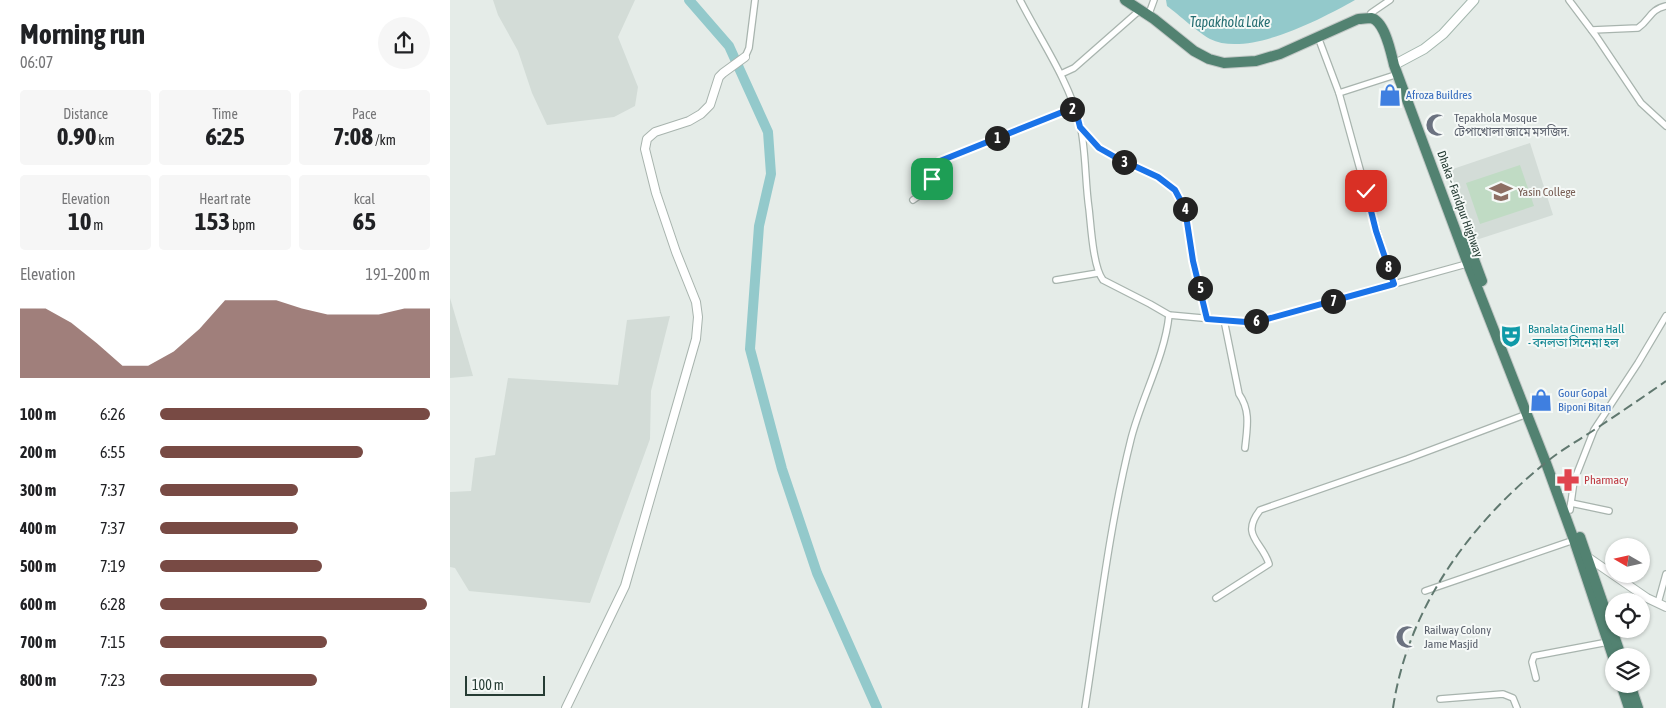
<!DOCTYPE html>
<meta charset="utf-8">
<style>
body{margin:0;font-family:"Asap Condensed","Noto Sans Bengali",sans-serif;background:#f6f6f6;color:#202124;height:100vh;display:flex;flex-direction:column;font-size:19px;white-space:nowrap}
*{box-sizing:border-box;margin:0}
p{font-size:16px;color:#757577}
.icon{flex:none;width:28px;height:28px;fill:none;stroke:currentColor;stroke-width:2;stroke-linecap:round;stroke-linejoin:round}
.map{position:relative;flex:1;overflow:hidden}
.sheet{display:flex;flex-direction:column;background:#fff;width:450px}
.sheet>*{flex:none}
.needle{width:32px;rotate:279deg}
.tools{position:absolute;left:1155px;top:538px;display:grid;gap:10px}
.tools a{display:grid;place-items:center;width:45px;height:45px;border-radius:50%;background:#fff;box-shadow:0 1px 4px #0004;font-size:25px}
.scale{position:absolute;left:15px;bottom:12px;width:80px;box-sizing:border-box;padding-left:5px;border:2px solid #263c34;border-top:0;font-size:14px;line-height:18px;white-space:nowrap;color:#263c34;-webkit-text-stroke:4px #f5f9f7;paint-order:stroke}
.pin{position:absolute;display:grid;place-items:center;width:42px;height:42px;color:#fff;margin:-21px;border-radius:10px;box-shadow:0 2px 8px #0006}
.km{position:absolute;width:25px;height:25px;margin:-12px;border-radius:50%;background:#222;color:#fff;font-size:14px;line-height:25px;text-align:center}
.round{display:grid;place-items:center;flex:none;width:52px;height:52px;border-radius:26px;background:#f6f6f6}
.head{display:flex;align-items:center;justify-content:space-between;height:85px;padding:0 20px}
h1{font-size:28px;font-weight:700;line-height:38px}
.metrics{display:grid;grid-template-columns:repeat(3,1fr);gap:8px;height:85px;padding:5px 20px}
.metrics div{display:grid;align-content:center;border-radius:5px;background:#f6f6f6;text-align:center}
.metrics b{font-size:25px;font-weight:700}
.metrics small{font-size:14px;font-weight:400}
.metrics p{font-size:14px}
.chart{height:140px;padding:10px 20px}
.chart p{display:flex;justify-content:space-between}
.chart svg{width:100%;height:90px;margin-top:5px;fill:#784a44;opacity:.7}
ul{padding:0 20px;list-style:none;font-size:16px}
li{display:grid;grid-template-columns:80px 60px 1fr;align-items:center;height:38px}
li i{height:12px;border-radius:6px;background:#784a44}
main{display:flex;flex:1;min-height:0}
.map>svg:first-child{display:block}
.built{fill:#d3dcd7}
.green{fill:#c0dbc4}
.water{fill:#93c9cb}
.lines{fill:none;stroke-linecap:round;stroke-linejoin:round}
.river{stroke:#93c9cb;stroke-width:10}
.minor-casing{stroke:#a8b4ae;stroke-width:8}
.tertiary-casing{stroke:#a8b4ae;stroke-width:10}
.secondary-casing{stroke:#a4b7ae;stroke-width:11}
.trunk-casing{stroke:#c2c8c6;stroke-width:12}
.minor{stroke:#fff;stroke-width:5.5}
.tertiary{stroke:#fff;stroke-width:8}
.secondary{stroke:#fff;stroke-width:9}
.trunk{stroke:#528271;stroke-width:10}
.rail{stroke:#60786f;stroke-width:2;stroke-dasharray:10 5;stroke-linecap:butt}
.route-casing{stroke:#fff;stroke-width:10}
.route{stroke:#1a73e8;stroke-width:6}
.labels{text-anchor:middle;stroke-width:4;stroke-linejoin:round;paint-order:stroke}
.shop-label{font-size:12px;fill:#366cbe;stroke:#f5f9f7;text-anchor:start}
.worship-label{font-size:12px;fill:#5b616d;stroke:#f5f9f7;text-anchor:start}
.education-label{font-size:12px;fill:#785e54;stroke:#f5f9f7;text-anchor:start}
.street-label{font-size:12px;fill:#263c34;stroke:#f5f9f7}
.culture-label{font-size:12px;fill:#0d838f;stroke:#f5f9f7;text-anchor:start}
.health-label{font-size:12px;fill:#be3a42;stroke:#f5f9f7;text-anchor:start}
.water-label{font-size:14px;font-style:italic;fill:#266e72;stroke:#f5f9f7}
</style>
<main>
<section class="sheet">
<div class="head"><div><h1>Morning run</h1><p>06:07</p></div><a class="round"><svg class="icon" aria-label="share" viewBox="0 0 24 24"><path d="M12 15V3M7 8l5-5 5 5M5 13v7h14v-7"/></svg></a></div>
<div class="metrics">
<div><p>Distance</p><b>0.90<small> km</small></b></div>
<div><p>Time</p><b>6:25</b></div>
<div><p>Pace</p><b>7:08<small> /km</small></b></div>
</div>
<div class="metrics">
<div><p>Elevation</p><b>10<small> m</small></b></div>
<div><p>Heart rate</p><b>153<small> bpm</small></b></div>
<div><p>kcal</p><b>65</b></div>
</div>
<div class="chart"><p><span>Elevation</span>191–200 m</p>
<svg viewBox="0 0 160 44" preserveAspectRatio="none"><path d="M0 44V10L10 10L20 17L30 27L40 38L50 38L60 31L70 20L80 6L90 6L100 6L110 10L120 13L130 13L140 13L150 10L160 10V44z"/></svg>
</div>
<ul>
<li><b>100 m</b>6:26<i style="width:100%"></i></li>
<li><b>200 m</b>6:55<i style="width:75%"></i></li>
<li><b>300 m</b>7:37<i style="width:51%"></i></li>
<li><b>400 m</b>7:37<i style="width:51%"></i></li>
<li><b>500 m</b>7:19<i style="width:60%"></i></li>
<li><b>600 m</b>6:28<i style="width:99%"></i></li>
<li><b>700 m</b>7:15<i style="width:62%"></i></li>
<li><b>800 m</b>7:23<i style="width:58%"></i></li>
</ul>
</section>
<div class="map">
<svg width="1216" height="708" viewBox="0 0 1216 708">
<rect width="100%" height="100%" fill="#e5ece8"/>
<g class="built">
<polygon points="43,0 185,0 168,37 188,87 185,106 164,117 97,125 82,93 68,51 48,15"/>
<polygon points="1080,143 1103,215 1023,241 1000,170"/>
<polygon points="0,298 23,376 0,378"/>
<polygon points="220,316 201,391 200,439 140,603 19,591 5,568 0,567 0,492 21,491 25,458 45,455 58,378 168,385 177,320"/>
</g>
<polygon class="green" points="1070,165 1084,206 1030,224 1016,183"/>
<path class="water" d="M716 0H905C871 19 798 58 760 39 749 33 729 15 717 6Z"/>
<g class="lines">
<polyline class="river" points="239,0 279,46 318,132 321,174 309,226 300,349 332,469 367,573 427,708"/>
<defs>
<g id="minor">
<path d="M570 0C591 41 618 79 630 124 636 149 635 182 639 209 641 226 643 267 653 280L700 304 719 315 796 322 810 321 1020 263"/>
<polyline points="1119,0 1146,36 1191,103 1216,126"/>
<polyline points="700,11 704,0"/>
<polyline points="921,13 940,0"/>
<path d="M1142 30 1188 28C1201 19 1199 10 1216 6"/>
<polyline points="868,37 889,93 927,231 944,285"/>
<polyline points="295,57 299,48 305,0"/>
<polyline points="611,74 624,68 690,10"/>
<polyline points="889,93 948,74"/>
<polyline points="630,127 649,148 665,157 708,177 725,190 735,209 743,261 757,319"/>
<polyline points="463,200 476,191 490,161 625,107"/>
<polyline points="606,280 648,273"/>
<path d="M774 320 789 394C801 411 797 428 795 448"/>
<polyline points="1121,503 1159,511"/>
<polyline points="1120,510 1124,481 1144,430 1188,363 1216,316"/>
<polyline points="975,591 1124,540"/>
<path d="M766 598 819 564C812 541 790 536 810 510L957 459 1077 414"/>
<polyline points="1208,603 1216,574"/>
<polyline points="1086,678 1082,662 1084,656 1158,642"/>
<polyline points="990,699 1053,694 1063,698 1067,708"/>
<path d="M635 708C649 618 659 527 681 439 691 399 715 356 719 315"/>
</g>
<g id="tertiary">
<polyline points="1136,556 1197,598 1216,607"/>
<polyline points="116,708 175,586 246,339 248,317 246,302 226,252 206,193 195,149 197,139 205,132 239,121 251,114 260,105 269,77 273,73 295,57"/>
</g>
<polyline id="secondary" points="944,65 974,49 993,34 1024,0"/>
<g id="trunk">
<path d="M675 0 704 19 744 51 759 59 774 63 806 61 830 54 908 19C912 19 917 18 921 18 935 21 941 53 944 65L1018 264 1096 463 1124 540 1164 660"/>
<polyline points="1016,238 1032,281"/>
<polyline points="1130,537 1171,656"/>
<polyline points="1171,684 1179,708"/>
<polyline points="1180,684 1188,708"/>
</g>
</defs>
<use href="#minor" class="minor-casing"/>
<use href="#tertiary" class="tertiary-casing"/>
<use href="#secondary" class="secondary-casing"/>
<use href="#trunk" class="trunk-casing"/>
<use href="#minor" class="minor"/>
<use href="#tertiary" class="tertiary"/>
<use href="#secondary" class="secondary"/>
<use href="#trunk" class="trunk"/>
<path class="rail" d="M943 708C958 607 1021 522 1099 460 1113 449 1129 440 1144 430 1168 414 1192 398 1216 381"/>
</g>
<g class="lines">
<defs>
<polyline id="route" points="482,179 490,161 625,107 630,127 649,148 665,157 708,177 725,190 735,209 743,261 757,319 796,322 810,321 944,284 926,231 916,191"/>
</defs>
<use href="#route" class="route-casing"/>
<use href="#route" class="route"/>
</g>
<defs>
<symbol id="shop-bare" viewBox="-9 -9 18 18"><path d="M-5-2.5h2.3a2.7 3.5 0 0 1 5.4 0H5L5.5 6h-11ZM-1.5-2.5h3a1.5 2.3 0 0 0-3 0Z" fill="#3f7fe0" stroke="#f5f9f7" stroke-width="2.5" paint-order="stroke"/></symbol>
<symbol id="mosque-bare" viewBox="-9 -9 18 18"><path d="M3.5-4.9A6 6 0 1 0 3.5 4.9A5 5 0 1 1 3.5-4.9Z" fill="#6b7280" stroke="#f5f9f7" stroke-width="2.5" paint-order="stroke"/></symbol>
<symbol id="university-bare" viewBox="-9 -9 18 18"><path d="M0-5L7-2L0 1L-7-2ZM-4 1L0 2.5L4 1V4Q0 6-4 4Z" fill="#8d6e63" stroke="#f5f9f7" stroke-width="2.5" paint-order="stroke"/></symbol>
<symbol id="theatre-bare" viewBox="-9 -9 18 18"><path d="M-5-5.5Q0-4 5-5.5V0Q5 5 0 6Q-5 5-5 0ZM-3.3-2.5H-1v1.5H-3.3ZM1-2.5H3.3v1.5H1ZM-2.8 1Q0 5.5 2.8 1Z" fill="#0f9aa8" stroke="#f5f9f7" stroke-width="2.5" paint-order="stroke"/></symbol>
<symbol id="pharmacy-bare" viewBox="-9 -9 18 18"><path d="M-2-6h4v4h4v4h-4v4h-4v-4h-4v-4h4Z" fill="#e0444e" stroke="#f5f9f7" stroke-width="2.5" paint-order="stroke"/></symbol>
</defs>
<g fill-rule="evenodd">
<use href="#shop-bare" x="924" y="79" width="32" height="32"/>
<use href="#mosque-bare" x="971" y="109" width="32" height="32"/>
<use href="#university-bare" x="1035" y="176" width="32" height="32"/>
<use href="#theatre-bare" x="1045" y="320" width="32" height="32"/>
<use href="#shop-bare" x="1075" y="384" width="32" height="32"/>
<use href="#pharmacy-bare" x="1102" y="464" width="32" height="32"/>
<use href="#mosque-bare" x="941" y="621" width="32" height="32"/>
</g>
<g class="labels">
<g class="shop-label">
<text x="956" y="99">Afroza Buildres</text>
<text x="1108" y="397">Gour Gopal<tspan x="1108" dy="14">Biponi Bitan</tspan></text>
</g>
<g class="worship-label">
<text x="1004" y="122">Tepakhola Mosque<tspan x="1004" dy="14">টেপাখোলা জামে মসজিদ.</tspan></text>
<text x="974" y="634">Railway Colony<tspan x="974" dy="14">Jame Masjid</tspan></text>
</g>
<g class="education-label">
<text x="1068" y="196">Yasin College</text>
</g>
<g class="street-label">
<text transform="translate(1010 204) rotate(70)" y="4">Dhaka - Faridpur Highway</text>
</g>
<g class="culture-label">
<text x="1078" y="333">Banalata Cinema Hall<tspan x="1078" dy="14">- বনলতা সিনেমা হল</tspan></text>
</g>
<g class="health-label">
<text x="1134" y="484">Pharmacy</text>
</g>
<g class="water-label">
<text x="780" y="27">Tapakhola Lake</text>
</g>
</g>
</svg>
<div class="tools">
<a><svg class="needle" viewBox="-14 -14 28 28"><path d="M0-13l5 13h-10z" fill="#e53935"/><path d="M0 13l5-13h-10z" fill="#757577"/></svg></a>
<a><svg class="icon" aria-label="locate" viewBox="0 0 24 24"><circle cx="12" cy="12" r="6"/><path d="M12 2v4M12 18v4M2 12h4M18 12h4"/></svg></a>
<a><svg class="icon" aria-label="layers" viewBox="0 0 24 24"><path d="M12 4l9 5-9 5-9-5zM3 14l9 5 9-5"/></svg></a>
</div>
<div class="scale">100 m</div>
<div class="pin" style="left:482px;top:179px;background:#1e9e55"><svg class="icon" aria-label="arrive" viewBox="0 0 24 24"><path d="M6 21V4h12l-3 4 3 4H6"/></svg></div>
<div class="pin" style="left:916px;top:191px;background:#d93025"><svg class="icon" aria-label="check" viewBox="0 0 24 24"><path d="M5 12l5 5 9-10"/></svg></div>
<b class="km" style="left:547px;top:138px">1</b>
<b class="km" style="left:622px;top:109px">2</b>
<b class="km" style="left:674px;top:162px">3</b>
<b class="km" style="left:735px;top:209px">4</b>
<b class="km" style="left:750px;top:288px">5</b>
<b class="km" style="left:806px;top:321px">6</b>
<b class="km" style="left:883px;top:301px">7</b>
<b class="km" style="left:938px;top:267px">8</b>
</div>
</main>
